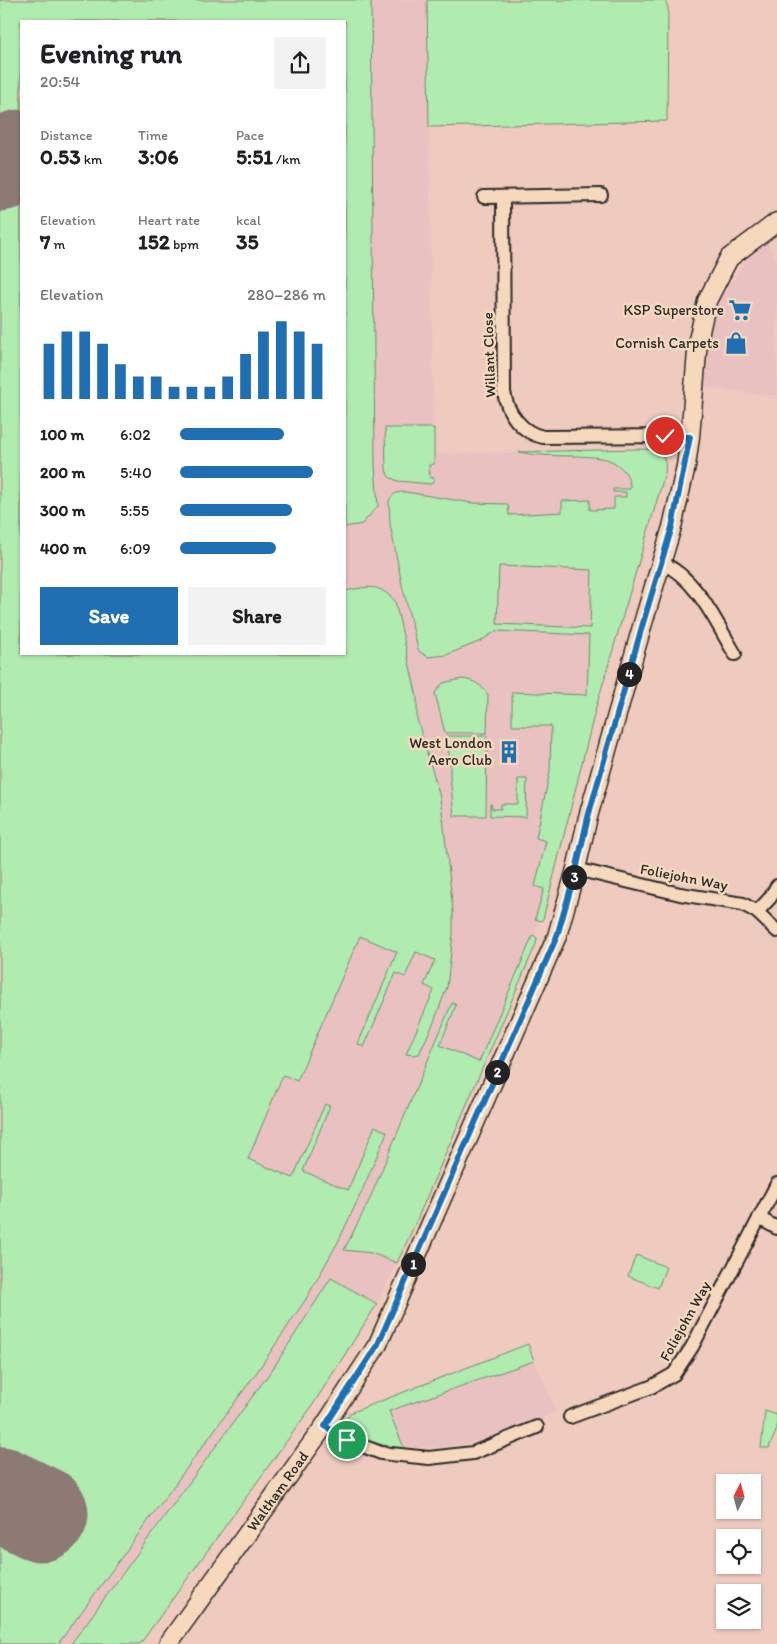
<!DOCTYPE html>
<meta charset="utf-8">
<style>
body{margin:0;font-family:Itim,sans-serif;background:#f2f2f2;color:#202124;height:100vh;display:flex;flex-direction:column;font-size:19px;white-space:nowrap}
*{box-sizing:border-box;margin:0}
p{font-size:16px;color:#757577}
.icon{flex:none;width:28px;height:28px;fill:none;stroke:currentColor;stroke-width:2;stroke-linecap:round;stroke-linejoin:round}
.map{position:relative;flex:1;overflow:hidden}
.side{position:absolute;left:20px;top:20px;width:326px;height:635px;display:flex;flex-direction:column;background:#fff;border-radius:0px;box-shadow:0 1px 4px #0004}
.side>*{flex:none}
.needle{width:32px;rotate:6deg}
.fabs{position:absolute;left:716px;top:1474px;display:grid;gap:10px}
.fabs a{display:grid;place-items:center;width:45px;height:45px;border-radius:0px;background:#fff;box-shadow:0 1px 4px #0004;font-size:25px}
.pin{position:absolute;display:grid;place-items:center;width:42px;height:42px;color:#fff;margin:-21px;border:2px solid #fff;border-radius:50%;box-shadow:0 1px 5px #0007}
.km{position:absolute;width:25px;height:25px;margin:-12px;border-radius:50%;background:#222;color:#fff;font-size:14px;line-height:25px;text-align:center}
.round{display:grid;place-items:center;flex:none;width:52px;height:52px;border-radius:0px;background:#f2f2f2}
.summary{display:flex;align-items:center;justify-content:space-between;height:85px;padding:0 20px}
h1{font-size:28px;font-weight:700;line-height:38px}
.metrics{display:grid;grid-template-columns:repeat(3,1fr);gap:8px;height:85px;padding:5px 20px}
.metrics div{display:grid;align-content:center}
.metrics b{font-size:21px;font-weight:700}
.metrics small{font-size:14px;font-weight:400}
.metrics p{font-size:14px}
.chart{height:140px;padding:10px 20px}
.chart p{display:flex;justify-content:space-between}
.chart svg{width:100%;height:90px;margin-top:5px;stroke:#1f6fb2;stroke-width:6}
.action{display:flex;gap:10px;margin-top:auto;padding:10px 20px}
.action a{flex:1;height:58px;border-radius:0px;background:#1f6fb2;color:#fff;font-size:20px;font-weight:700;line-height:58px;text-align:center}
.action a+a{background:#f2f2f2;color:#202124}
ul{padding:0 20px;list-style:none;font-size:16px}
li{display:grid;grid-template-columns:80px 60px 1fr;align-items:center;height:38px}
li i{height:12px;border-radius:6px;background:#1f6fb2}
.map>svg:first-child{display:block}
.built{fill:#eac1c1;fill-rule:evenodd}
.green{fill:#b0ebb0;stroke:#6e8b6e;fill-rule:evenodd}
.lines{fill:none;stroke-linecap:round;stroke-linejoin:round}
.runway{stroke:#8d7a75;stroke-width:95}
.street-casing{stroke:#2b2b2b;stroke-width:16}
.secondary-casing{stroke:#2b2b2b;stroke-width:21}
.street{stroke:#f6d8bc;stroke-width:12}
.secondary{stroke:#f6d8bc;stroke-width:18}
.route-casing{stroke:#fff;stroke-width:10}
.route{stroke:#1f6fb2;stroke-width:6}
.labels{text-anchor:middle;stroke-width:5;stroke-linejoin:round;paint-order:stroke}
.poi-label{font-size:15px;fill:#2b2b2b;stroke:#f6d8bc;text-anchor:end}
.street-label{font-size:15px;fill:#2b2b2b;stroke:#f6d8bc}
</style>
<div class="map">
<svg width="777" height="1644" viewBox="0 0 777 1644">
<rect width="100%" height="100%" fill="#efcabf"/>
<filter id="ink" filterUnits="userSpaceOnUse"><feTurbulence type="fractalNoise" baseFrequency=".02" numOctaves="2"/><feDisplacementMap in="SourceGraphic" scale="10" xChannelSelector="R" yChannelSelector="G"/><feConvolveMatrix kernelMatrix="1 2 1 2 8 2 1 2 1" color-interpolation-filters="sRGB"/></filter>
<g filter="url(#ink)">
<g class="built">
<path d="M0 0H427L434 454 649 449 660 453 666 463 664 479 590 730 543 919 539 921 534 937 537 939 536 944 416 1222 377 1304 362 1330 312 1406 139 1644H0ZM21 21H345V654H21Z"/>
<polygon points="767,241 777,260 777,397 697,386 707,333 721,297 745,261"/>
<polygon points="528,1344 556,1412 482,1441 447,1447 404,1448 384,1446 353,1435 343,1427 350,1413"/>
</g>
<g class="green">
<path d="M0 0H371L375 466 378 506 362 524 345 527V21H21V654H345V591C368 587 377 582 395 601L417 697V719L439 793 443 818 453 911V934L447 987 434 1022 419 1054 414 1055 406 1054 434 990 424 985 435 960 416 952 405 977 396 973 364 1047 358 1044 397 952 360 936 297 1081 283 1075 248 1159 293 1178 325 1104 330 1106 303 1171 348 1190 375 1126 387 1132 362 1191 338 1242 306 1299 257 1372 58 1644H0Z"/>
<polygon points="427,0 665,0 668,8 667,121 429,127"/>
<polygon points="385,428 434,428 434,464 429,465 430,478 434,478 434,482 430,484 398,481 389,477 386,470"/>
<path d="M637 449C655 449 668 451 665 473L596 707 543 919 541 921 535 919 544 889 535 886 546 841 536 838 550 771 551 726H512V692L587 695 589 635 496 631 481 641 446 655 428 657 420 652 418 649 402 585 390 524 389 501C392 493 398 492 406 492L472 503 508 504 509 515 562 512V501L590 500V510L614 509V497H626V492H613V489H630C631 473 616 460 601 458 574 454 546 458 519 452ZM499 566 592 570 590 628 497 624Z"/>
<path d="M462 679C474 680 482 685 488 695L487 733H445L435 693 443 683Z"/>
<polygon points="446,736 487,736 486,816 454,816 450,776 450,760"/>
<polygon points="518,779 527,779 526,817 490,816 490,804 491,804 492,809 501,809 501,804 518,804"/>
<polygon points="533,935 537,938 536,944 416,1222 397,1263 371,1253 344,1250 368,1203 452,1003 456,1005 440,1045 479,1062"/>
<polygon points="636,1255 666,1267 658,1288 628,1276"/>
<polygon points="331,1278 377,1304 312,1406 140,1644 71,1644 274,1367"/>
<path d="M528 1344 534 1361 389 1411 404 1448C382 1446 361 1441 343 1427L350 1413Z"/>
<polygon points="765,1411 777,1415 777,1429 769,1448 761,1448"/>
</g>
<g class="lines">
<g class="runway">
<polyline points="0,164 21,157"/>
<polyline points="0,1494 41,1514"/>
</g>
<defs>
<g id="street">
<polyline points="484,197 601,195"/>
<path d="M503 197 504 392C507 413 522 433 543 437L678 436 690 437"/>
<path d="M662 563C697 578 716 623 735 654"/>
<polyline points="576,869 680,894 743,904 757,912 777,931"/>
<polyline points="757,912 770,898 777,886"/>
<polyline points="759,1218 777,1228"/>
<polyline points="570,1417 651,1387 674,1374 692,1347 777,1184"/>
<polyline points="325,1425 347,1440 381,1453 429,1458 473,1453 537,1427"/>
</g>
<g id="secondary">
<path id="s1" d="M168 1644 325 1425 378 1344 557 936 576 869 588 817 643 623 672 527 686 466 690 437 698 340 707 301 729 258 777 222"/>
</g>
</defs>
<use href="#street" class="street-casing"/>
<use href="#secondary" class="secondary-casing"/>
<use href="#street" class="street"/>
<use href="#secondary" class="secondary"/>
</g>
</g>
<g class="lines" filter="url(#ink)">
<defs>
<polyline id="route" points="347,1440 325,1426 378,1344 557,936 576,870 588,817 643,623 672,527 690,437 665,436"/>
</defs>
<use href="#route" class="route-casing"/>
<use href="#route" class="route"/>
</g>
<defs>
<symbol id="supermarket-bare" viewBox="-9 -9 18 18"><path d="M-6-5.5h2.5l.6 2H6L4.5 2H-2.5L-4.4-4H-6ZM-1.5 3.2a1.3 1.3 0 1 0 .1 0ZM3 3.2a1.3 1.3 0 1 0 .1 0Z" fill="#1f6fb2" stroke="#f6d8bc" stroke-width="2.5" paint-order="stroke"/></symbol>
<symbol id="shop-bare" viewBox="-9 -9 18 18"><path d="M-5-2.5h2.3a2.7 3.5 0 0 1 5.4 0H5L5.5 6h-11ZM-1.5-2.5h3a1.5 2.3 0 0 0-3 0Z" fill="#1f6fb2" stroke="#f6d8bc" stroke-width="2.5" paint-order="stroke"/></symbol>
<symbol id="building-bare" viewBox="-9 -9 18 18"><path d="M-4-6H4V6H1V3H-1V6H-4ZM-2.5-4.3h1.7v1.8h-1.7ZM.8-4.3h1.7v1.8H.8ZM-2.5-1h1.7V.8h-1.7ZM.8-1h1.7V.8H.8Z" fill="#1f6fb2" stroke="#f6d8bc" stroke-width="2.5" paint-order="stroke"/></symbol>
</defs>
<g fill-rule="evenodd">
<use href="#supermarket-bare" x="724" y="294" width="32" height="32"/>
<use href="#shop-bare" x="720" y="327" width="32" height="32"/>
<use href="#building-bare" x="493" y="736" width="32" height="32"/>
</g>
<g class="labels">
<g class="poi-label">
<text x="724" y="315">KSP Superstore</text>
<text x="719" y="348">Cornish Carpets</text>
<text x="492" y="748">West London<tspan x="492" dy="17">Aero Club</tspan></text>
</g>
<g class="street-label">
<text transform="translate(489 355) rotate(-92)" y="5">Willant Close</text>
<text transform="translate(684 877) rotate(11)" y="5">Foliejohn Way</text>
<text transform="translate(685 1321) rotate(-61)" y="5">Foliejohn Way</text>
<text dy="5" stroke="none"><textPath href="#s1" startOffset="188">Waltham Road</textPath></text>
</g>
</g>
</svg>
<div class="fabs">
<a><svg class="needle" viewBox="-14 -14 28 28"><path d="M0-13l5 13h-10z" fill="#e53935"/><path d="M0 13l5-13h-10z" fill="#757577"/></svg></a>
<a><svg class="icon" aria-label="locate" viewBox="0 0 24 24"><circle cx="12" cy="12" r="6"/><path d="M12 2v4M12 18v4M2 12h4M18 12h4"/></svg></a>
<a><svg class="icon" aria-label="layers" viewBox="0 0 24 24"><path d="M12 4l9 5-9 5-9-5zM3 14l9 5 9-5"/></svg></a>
</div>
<div class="pin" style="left:347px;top:1440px;background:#1e9e55"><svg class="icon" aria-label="arrive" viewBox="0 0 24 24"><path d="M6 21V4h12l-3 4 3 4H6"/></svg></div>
<div class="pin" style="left:665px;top:436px;background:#d93025"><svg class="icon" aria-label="check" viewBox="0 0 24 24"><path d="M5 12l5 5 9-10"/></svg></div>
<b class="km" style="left:413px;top:1264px">1</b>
<b class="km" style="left:497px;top:1072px">2</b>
<b class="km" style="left:574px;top:877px">3</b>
<b class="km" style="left:629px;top:674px">4</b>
<section class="side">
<div class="summary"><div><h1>Evening run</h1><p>20:54</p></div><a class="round"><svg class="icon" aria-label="share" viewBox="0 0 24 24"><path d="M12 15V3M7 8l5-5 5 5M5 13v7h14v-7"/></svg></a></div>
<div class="metrics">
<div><p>Distance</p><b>0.53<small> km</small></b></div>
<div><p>Time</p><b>3:06</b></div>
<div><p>Pace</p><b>5:51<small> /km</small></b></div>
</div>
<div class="metrics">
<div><p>Elevation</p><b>7<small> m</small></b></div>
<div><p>Heart rate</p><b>152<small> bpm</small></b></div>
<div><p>kcal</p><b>35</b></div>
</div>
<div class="chart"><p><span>Elevation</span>280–286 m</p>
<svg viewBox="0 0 160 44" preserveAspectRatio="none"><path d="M5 44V17M15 44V11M25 44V11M35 44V17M45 44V27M55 44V33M65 44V33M75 44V38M85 44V38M95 44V38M105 44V33M115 44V22M125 44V11M135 44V6M145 44V11M155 44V17"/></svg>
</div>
<ul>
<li><b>100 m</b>6:02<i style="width:71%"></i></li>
<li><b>200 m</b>5:40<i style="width:91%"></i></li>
<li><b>300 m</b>5:55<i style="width:77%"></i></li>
<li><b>400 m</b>6:09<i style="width:66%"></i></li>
</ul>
<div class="action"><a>Save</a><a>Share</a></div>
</section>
</div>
